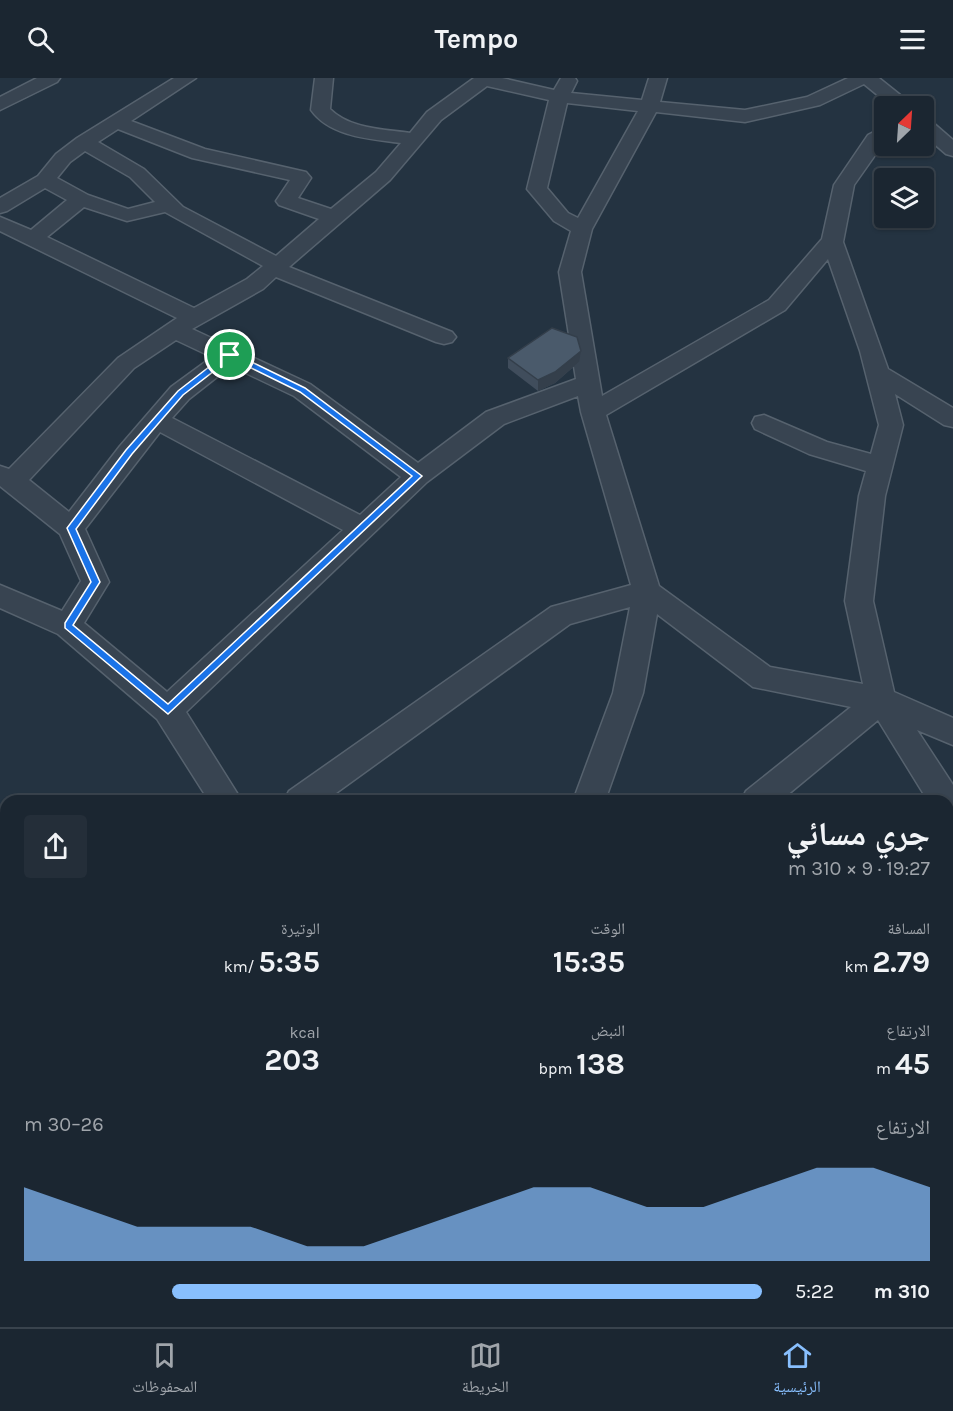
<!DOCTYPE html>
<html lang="ar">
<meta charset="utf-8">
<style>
body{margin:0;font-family:Karla,"Noto Naskh Arabic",sans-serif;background:#242e39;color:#f1f3f6;direction:rtl;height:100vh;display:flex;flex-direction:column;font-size:22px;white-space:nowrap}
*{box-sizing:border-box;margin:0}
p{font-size:20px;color:#a0a5ab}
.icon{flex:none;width:33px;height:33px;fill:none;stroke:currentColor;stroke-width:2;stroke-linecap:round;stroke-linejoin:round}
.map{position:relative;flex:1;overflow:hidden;direction:ltr}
.sheet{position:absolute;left:0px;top:717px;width:954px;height:532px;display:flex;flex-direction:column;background:#1b2631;border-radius:18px 18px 0 0;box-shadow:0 2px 4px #0004,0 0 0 2px #39434d;direction:rtl}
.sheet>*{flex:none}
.needle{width:39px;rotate:25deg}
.tools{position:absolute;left:874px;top:18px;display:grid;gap:12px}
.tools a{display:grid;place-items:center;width:60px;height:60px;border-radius:6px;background:#1b2631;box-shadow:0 2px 4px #0004,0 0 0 2px #39434d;font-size:30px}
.pin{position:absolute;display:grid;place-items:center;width:51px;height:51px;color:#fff;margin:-26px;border:3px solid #fff;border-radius:50%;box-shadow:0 2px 6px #0007}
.round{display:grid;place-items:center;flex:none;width:63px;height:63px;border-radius:6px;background:#242e39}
.summary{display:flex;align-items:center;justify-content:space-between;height:102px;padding:0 24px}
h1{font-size:33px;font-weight:700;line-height:45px}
.figures{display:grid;grid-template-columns:repeat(3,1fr);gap:9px;height:102px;padding:6px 24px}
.figures div{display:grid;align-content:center}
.figures b{font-size:30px;font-weight:700}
.figures small{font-size:16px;font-weight:400}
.figures p{font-size:16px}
.chart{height:168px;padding:12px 24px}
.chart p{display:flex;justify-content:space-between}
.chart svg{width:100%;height:108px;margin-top:6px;fill:#88bffe;opacity:.7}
ul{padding:0 24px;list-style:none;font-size:20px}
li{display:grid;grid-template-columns:96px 72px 1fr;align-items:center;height:45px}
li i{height:15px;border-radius:8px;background:#88bffe}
header{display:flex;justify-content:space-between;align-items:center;height:78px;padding:0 24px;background:#1b2631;font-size:27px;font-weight:700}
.tab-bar{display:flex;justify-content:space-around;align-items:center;height:84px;border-top:2px solid #39434d;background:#1b2631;font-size:16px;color:#a0a5ab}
.tab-bar a{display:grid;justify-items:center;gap:3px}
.tab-bar .on{color:#88bffe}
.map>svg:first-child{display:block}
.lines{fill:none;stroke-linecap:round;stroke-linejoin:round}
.minor-casing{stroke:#56626e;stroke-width:3}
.minor{fill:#384451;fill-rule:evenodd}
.wall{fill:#404d5c}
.shaded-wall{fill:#343f4b}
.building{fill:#4a5a6b;stroke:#343f4b;stroke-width:1.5}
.route{fill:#1a73e8;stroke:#fff;stroke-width:1.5;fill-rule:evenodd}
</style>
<header><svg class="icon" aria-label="menu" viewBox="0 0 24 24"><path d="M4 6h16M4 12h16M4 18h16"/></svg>Tempo<svg class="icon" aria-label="search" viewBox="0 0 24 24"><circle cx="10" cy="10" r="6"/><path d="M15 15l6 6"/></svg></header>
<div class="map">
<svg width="953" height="1249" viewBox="0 0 953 1249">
<rect width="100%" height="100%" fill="#243341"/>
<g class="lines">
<defs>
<g id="minor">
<polygon points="37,0 60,0 57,4 0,32 0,19"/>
<path d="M174 0H196L131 43 205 71 306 94 311 100 298 120 331 131 376 94 401 65C371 61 330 59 311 32L315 0H333L330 31C350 51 383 51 410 55L427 34 474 0H502L554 12 561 0H575L577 3 571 15 642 22 649 0H667L660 24 745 32 807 19 848 0H879L909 24 911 28H891L864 6 820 27 745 44 656 34 592 151 581 194 602 318 769 222 822 161 834 107 868 57 885 48V63L854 107 843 164 888 291 953 330V349L944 347 895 316 903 347 885 418 873 523 894 614 953 640V667L917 652 953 707V734L948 736V723H928L878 642 780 723H741L746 713 851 629 753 609 657 536 643 615 605 723H573L613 615 630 529 570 546 325 723H284L289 713 551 529 631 507 581 334 578 318 504 346 427 404 186 634 242 723H209L157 641 58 556 0 530V507L62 533 81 503 60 456 0 408V388L9 391 118 280 177 240 0 153V139L31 152 67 122 45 110 7 133 0 135V120L38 98 56 76 77 60ZM487 8 549 22 527 111 554 143 571 153 559 194 576 301 486 334 418 385 310 306 192 251 263 211 276 199 436 264 444 266 452 264 456 259 452 254 289 189 390 102 441 42ZM567 25 638 33 578 140 568 135 547 110ZM118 51 192 80 290 102 276 123 279 127 319 141 276 178 183 129 144 91 98 64ZM85 73 130 99 155 124 128 131 88 117 57 100 70 84ZM84 129 127 143 165 134 263 188 247 201 194 230 47 159ZM828 181 860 273 879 347 871 376 827 364 764 337 755 339 752 345 755 351 809 376 866 393 859 418 845 523 863 606 770 589 659 508 606 337 785 232ZM176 262 212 279 171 309 120 368 69 434 29 402 134 290ZM231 288 294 318 401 399 360 437 172 340 189 321ZM160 354 343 452 167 614 84 545 109 504 85 451Z"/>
<polygon points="924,41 931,43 953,62 953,78 946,76 924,57"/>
<polygon points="948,1024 953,1026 953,1065 948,1063"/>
<polygon points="134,1244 176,1244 174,1249 132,1249"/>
<polygon points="447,1244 489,1244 487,1249 445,1249"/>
<polygon points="618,1244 664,1244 666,1249 620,1249"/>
</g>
</defs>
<use href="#minor" class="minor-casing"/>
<use href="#minor" class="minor"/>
</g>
<polygon class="wall" points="508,280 579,284 555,305 538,313 508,290"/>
<polygon class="shaded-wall" points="581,273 579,284 555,305 538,313 538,302"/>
<polygon class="building" points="552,250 577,259 581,273 555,294 538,302 508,280"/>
<path class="route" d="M227 275H233L305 310 422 398 168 636 65 550V545L91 504 67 450 126 372 178 313ZM231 280 300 314 412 398 168 626 73 547 100 504 76 451 132 376 183 317Z"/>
</svg>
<div class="tools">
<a><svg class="needle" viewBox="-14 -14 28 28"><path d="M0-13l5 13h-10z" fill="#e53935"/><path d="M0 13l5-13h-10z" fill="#a0a5ab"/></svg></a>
<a><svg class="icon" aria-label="layers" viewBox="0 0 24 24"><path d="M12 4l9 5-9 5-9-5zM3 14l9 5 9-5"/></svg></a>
</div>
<div class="pin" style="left:230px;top:277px;background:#1e9e55"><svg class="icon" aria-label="arrive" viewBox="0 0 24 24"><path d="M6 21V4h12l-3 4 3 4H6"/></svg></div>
<section class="sheet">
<div class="summary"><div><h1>جري مسائي</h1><p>19:27 · 9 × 310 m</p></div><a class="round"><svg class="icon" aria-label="share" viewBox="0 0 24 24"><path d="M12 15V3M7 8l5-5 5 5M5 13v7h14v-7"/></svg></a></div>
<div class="figures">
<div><p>المسافة</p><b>2.79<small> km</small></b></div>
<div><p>الوقت</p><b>15:35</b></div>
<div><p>الوتيرة</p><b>5:35<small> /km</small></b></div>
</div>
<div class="figures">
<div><p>الارتفاع</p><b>45<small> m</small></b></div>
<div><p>النبض</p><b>138<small> bpm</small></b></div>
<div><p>kcal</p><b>203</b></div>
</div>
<div class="chart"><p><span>الارتفاع</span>26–30 m</p>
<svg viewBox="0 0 160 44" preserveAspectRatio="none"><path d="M0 44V14L10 22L20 30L30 30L40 30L50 38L60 38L70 30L80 22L90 14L100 14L110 22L120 22L130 14L140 6L150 6L160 14V44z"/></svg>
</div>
<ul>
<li><b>310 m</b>5:22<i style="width:80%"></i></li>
</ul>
</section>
</div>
<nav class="tab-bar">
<a class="on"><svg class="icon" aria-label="home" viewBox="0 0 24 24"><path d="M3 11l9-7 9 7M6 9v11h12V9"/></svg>الرئيسية</a>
<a><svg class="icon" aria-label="map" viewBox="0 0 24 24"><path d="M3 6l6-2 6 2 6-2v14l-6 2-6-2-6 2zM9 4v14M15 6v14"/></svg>الخريطة</a>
<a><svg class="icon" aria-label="saved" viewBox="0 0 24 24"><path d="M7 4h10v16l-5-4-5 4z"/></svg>المحفوظات</a>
</nav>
